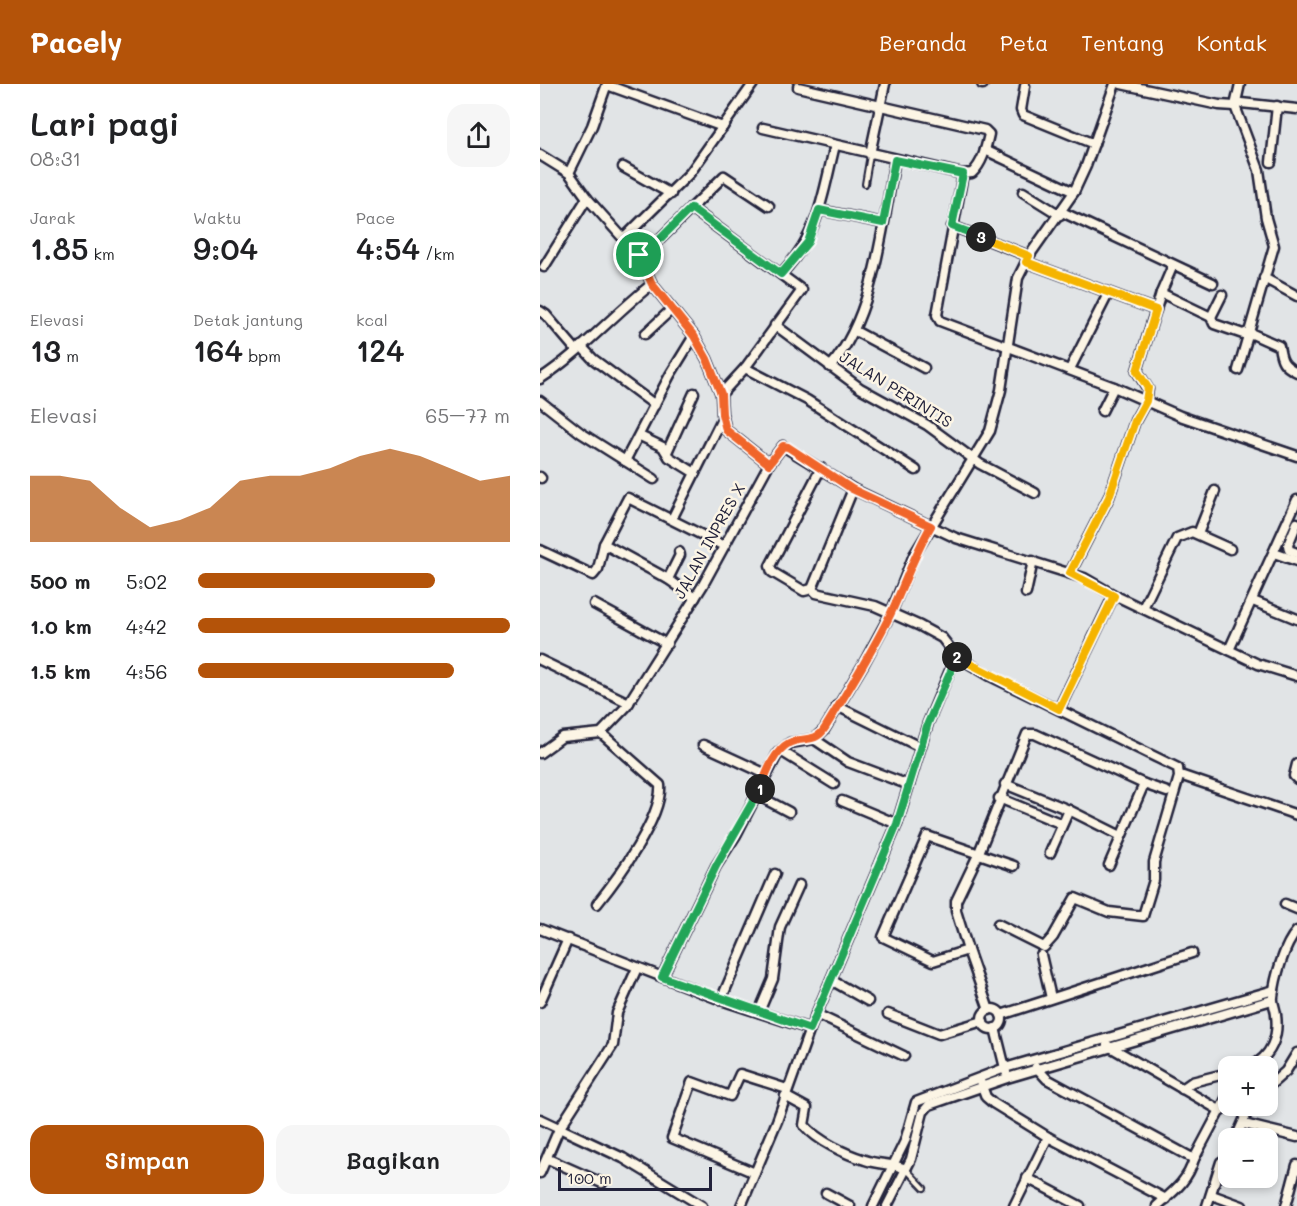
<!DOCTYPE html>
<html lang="id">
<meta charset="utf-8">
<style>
body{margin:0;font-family:Mali,sans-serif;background:#f6f6f6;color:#202124;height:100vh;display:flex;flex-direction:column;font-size:22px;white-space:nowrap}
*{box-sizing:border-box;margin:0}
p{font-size:20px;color:#757577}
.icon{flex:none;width:33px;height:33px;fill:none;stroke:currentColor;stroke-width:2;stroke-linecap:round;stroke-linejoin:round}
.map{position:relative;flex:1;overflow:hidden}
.side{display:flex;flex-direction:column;background:#fff;width:540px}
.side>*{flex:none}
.buttons{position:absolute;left:678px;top:972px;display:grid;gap:12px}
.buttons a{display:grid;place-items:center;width:60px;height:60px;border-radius:12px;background:#fff;box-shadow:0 3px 9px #0003;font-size:30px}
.scale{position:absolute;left:18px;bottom:15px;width:154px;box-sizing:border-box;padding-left:6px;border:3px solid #22223b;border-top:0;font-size:16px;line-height:21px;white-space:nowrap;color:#22223b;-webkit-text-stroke:4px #fcf5e5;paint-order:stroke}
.pin{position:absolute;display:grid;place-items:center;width:51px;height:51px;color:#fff;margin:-26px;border:3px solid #fff;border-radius:50%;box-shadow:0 2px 6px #0007}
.km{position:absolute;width:30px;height:30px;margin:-15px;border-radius:50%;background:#222;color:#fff;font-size:16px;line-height:30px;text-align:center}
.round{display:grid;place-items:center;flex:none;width:63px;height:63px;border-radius:18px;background:#f6f6f6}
.head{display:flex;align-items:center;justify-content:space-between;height:102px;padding:0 30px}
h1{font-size:33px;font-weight:600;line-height:45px}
.stats{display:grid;grid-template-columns:repeat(3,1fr);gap:9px;height:102px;padding:6px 30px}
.stats div{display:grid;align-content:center}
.stats b{font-size:30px;font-weight:600}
.stats small{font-size:16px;font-weight:400}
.stats p{font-size:16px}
.chart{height:168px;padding:12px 30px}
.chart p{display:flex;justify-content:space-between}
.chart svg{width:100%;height:108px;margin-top:6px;fill:#b45309;opacity:.7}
.primary-button{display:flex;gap:12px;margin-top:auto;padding:12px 30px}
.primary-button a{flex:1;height:69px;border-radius:18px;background:#b45309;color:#fff;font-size:24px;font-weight:600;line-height:69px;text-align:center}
.primary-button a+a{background:#f6f6f6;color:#202124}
ul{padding:0 30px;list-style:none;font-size:20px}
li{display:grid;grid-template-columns:96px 72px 1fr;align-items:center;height:45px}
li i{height:15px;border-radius:8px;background:#b45309}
header{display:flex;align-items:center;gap:36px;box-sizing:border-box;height:84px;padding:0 30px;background:#b45309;color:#fff}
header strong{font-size:28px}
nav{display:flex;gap:33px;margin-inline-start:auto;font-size:21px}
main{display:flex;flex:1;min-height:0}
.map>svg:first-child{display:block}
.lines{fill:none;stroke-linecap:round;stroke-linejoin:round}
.service-casing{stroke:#22223b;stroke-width:8}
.minor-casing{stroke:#22223b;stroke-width:13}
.service{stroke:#fcf5e5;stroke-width:4}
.minor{stroke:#fcf5e5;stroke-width:8}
.split-1-casing{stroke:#fff;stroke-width:12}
.split-2-casing{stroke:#fff;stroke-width:12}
.split-3-casing{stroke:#fff;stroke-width:12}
.split-4-casing{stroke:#fff;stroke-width:12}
.split-1{stroke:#f0652b;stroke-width:8}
.split-2{stroke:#22a559;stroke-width:8}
.split-3{stroke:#f5b400;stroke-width:8}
.split-4{stroke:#22a559;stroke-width:8}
.labels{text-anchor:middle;stroke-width:5;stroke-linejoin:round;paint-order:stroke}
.street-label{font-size:16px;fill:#22223b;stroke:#fcf5e5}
</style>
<header>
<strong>Pacely</strong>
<nav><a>Beranda</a><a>Peta</a><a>Tentang</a><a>Kontak</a></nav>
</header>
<main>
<section class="side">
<div class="head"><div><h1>Lari pagi</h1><p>08:31</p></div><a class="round"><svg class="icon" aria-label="share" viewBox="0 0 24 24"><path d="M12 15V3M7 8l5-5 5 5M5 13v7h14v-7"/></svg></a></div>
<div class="stats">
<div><p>Jarak</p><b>1.85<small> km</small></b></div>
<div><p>Waktu</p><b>9:04</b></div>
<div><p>Pace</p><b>4:54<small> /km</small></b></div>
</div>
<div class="stats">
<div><p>Elevasi</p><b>13<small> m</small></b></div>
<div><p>Detak jantung</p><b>164<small> bpm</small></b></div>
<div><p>kcal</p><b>124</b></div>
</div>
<div class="chart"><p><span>Elevasi</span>65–77 m</p>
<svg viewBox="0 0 160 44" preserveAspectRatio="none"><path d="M0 44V17L10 17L20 19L30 30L40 38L50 35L60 30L70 19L80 17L90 17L100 14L110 9L120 6L130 9L140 14L150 19L160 17V44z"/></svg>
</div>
<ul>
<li><b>500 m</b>5:02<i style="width:76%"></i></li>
<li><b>1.0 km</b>4:42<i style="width:100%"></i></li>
<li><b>1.5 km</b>4:56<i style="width:82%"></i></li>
</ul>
<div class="primary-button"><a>Simpan</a><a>Bagikan</a></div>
</section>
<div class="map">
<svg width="757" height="1122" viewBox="0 0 757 1122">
<rect width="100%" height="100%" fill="#e1e4e6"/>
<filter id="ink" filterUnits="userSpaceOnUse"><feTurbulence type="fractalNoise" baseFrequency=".0167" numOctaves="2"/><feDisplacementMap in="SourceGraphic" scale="12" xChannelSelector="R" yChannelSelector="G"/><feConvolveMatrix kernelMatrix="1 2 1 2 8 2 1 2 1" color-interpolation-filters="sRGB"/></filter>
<g filter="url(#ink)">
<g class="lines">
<defs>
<g id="service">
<polyline points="325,100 330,71"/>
<polyline points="366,1085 384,1104"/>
</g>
<g id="minor">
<polyline points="442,0 443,0"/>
<polyline points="581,0 679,21 695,22 701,19 757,25"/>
<polyline points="67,1 183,43"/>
<polyline points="485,2 481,26 483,31 554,60"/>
<polyline points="695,22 719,86 726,134 734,162 698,286"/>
<polyline points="695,22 700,0"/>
<path d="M223 44 423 90 432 89C443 79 446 63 449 50L445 46 258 3"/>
<polyline points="445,66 534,108"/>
<polyline points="330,70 345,0"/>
<polyline points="0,71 29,89 47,114 99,172 112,200 154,252 167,275 181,310 182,330 186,346 229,380"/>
<polyline points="731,78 737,22"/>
<polyline points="83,83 131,110"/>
<polyline points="29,89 52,42 67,0"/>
<polyline points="423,90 397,231 400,237 574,303 562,327"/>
<polyline points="483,108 520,131"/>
<polyline points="151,124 262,206 205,284 181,310"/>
<polyline points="280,126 343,139"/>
<polyline points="522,128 673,199"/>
<polyline points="412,142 489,172"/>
<polyline points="84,154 150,89 213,0"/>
<polyline points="99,172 119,156 184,92 229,122"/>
<polyline points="486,178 616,226"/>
<polyline points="4,183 47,114"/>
<path d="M241 190C280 149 282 113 295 61"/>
<polyline points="724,194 757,212"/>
<path d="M621 209 671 233 674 240 703 250 708 248 739 262C741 276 743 282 757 288"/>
<polyline points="0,227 6,231 36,266"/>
<polyline points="671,233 682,211"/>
<polyline points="235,241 320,304 387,341 440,380 495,409"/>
<polyline points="315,247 384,284"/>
<polyline points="105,250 132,225"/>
<polyline points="41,262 53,275 115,321"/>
<path d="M290 283C334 234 343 139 355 76"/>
<polyline points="205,284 267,316 376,386"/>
<polyline points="530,285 568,210"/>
<path d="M0 295C40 269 74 230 112 200"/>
<polyline points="574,303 640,332 757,372"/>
<polyline points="0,317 41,349 114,395"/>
<polyline points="100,352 123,363 129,373 155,389 132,435"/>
<polyline points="127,368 154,309"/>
<polyline points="85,377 130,291 154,252"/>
<polyline points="155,389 183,333"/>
<polyline points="0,393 1,394"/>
<polyline points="757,439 748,461 749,466 757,469"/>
<polyline points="658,450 675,407"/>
<polyline points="64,460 128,495 155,514"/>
<polyline points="0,466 53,491 58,485 64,460 88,414 184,462"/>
<polyline points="734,469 757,477"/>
<polyline points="530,489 569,413 595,337 606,317 608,305 597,287 621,209 633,181"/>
<polyline points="128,495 140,471 139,468"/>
<polyline points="272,505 276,509 335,522 380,542 402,554 416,572 450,592 638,684 639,693 614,778 614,796 603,832 569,828 535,814 513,853 504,863 458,840"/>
<polyline points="272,505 264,507 232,488 230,482 281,384"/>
<polyline points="272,505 313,405"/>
<polyline points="486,509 493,477"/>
<polyline points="713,517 757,535"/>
<polyline points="54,520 127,560"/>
<polyline points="603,524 637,454 652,448 690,465"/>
<polyline points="689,566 718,580 757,592"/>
<polyline points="0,576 89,619"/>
<polyline points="297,622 380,663"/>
<polyline points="519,625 574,511"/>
<polyline points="274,655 308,678 369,701"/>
<polyline points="163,661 226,690"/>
<polyline points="241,667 294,700"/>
<polyline points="0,669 22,653 61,649 86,623 163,501 229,380 243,362 313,405 416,454 544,494 574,511 689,566 757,416"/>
<polyline points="757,680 754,692 757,695"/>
<polyline points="640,691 757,731"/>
<polyline points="465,700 529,726 581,752"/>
<polyline points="604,700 627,708"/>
<polyline points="217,711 249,728"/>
<polyline points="459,714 522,740"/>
<polyline points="302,717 357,740"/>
<polyline points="510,769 529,726"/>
<path d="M57 820C77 795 123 733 120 701L61 649"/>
<polyline points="745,820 757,825"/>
<polyline points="0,845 181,916 270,945"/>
<polyline points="428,866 393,877 343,853 387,752 474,782"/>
<polyline points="501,871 511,914"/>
<polyline points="122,893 176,782 196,751 238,669 250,659 274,655 284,646 323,581 351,529 374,471 450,347 461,306 478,194 489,172 534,108 546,82 575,0"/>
<polyline points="291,896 328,917"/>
<polyline points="181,916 235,790"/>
<polyline points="0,918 28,855"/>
<circle cx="452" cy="935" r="10"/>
<polyline points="449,926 428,866 416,827 416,817 438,771 487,650 495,650 604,700 569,781"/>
<polyline points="219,928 233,895 240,843 259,801"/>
<polyline points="276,930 364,972"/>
<polyline points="348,930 399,950 443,937"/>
<polyline points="461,931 652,869"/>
<polyline points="455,944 466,988"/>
<polyline points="567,961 681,1027"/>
<path d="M711 982C731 973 739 953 736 931 736 925 732 919 733 913 735 894 744 861 757 847"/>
<polyline points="496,983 507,995 654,1075 688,1011"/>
<polyline points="440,997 446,1013 453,1019 508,1053 626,1115"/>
<polyline points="728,1003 746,987 757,969"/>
<polyline points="642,1005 652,998 688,989"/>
<path d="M245 1012 267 1024 264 1041C278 1057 305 1070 325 1076 339 1081 352 1079 366 1085"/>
<polyline points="0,1035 83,1074 162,1122"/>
<polyline points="704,1040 757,1053"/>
<polyline points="696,1054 710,1022"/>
<polyline points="687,1070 688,1067"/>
<polyline points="8,1075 62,1099"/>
<polyline points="0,1089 19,1045 73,961 77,929 97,884"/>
<polyline points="215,1089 132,1054 152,998 190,1012 200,990 247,1005"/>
<polyline points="487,1094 540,1122"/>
<polyline points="286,1109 310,1122"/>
<polyline points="672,1111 702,1122"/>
<polyline points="201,1122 237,1037 270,945 357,740 388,639 416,572"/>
<polyline points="333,1122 365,1057 376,1018 465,984 734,906"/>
<polyline points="347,1122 371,1075 383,1028 389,1021 467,994 732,916"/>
<polyline points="474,1122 508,1053"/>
<path d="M617 1122C633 1108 648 1097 654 1075"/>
<polyline points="667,1122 681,1078"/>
<polyline points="746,1122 757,1081"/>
</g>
</defs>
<use href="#service" class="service-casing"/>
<use href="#minor" class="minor-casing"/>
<use href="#service" class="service"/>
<use href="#minor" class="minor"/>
</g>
</g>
<g class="lines" filter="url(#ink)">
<defs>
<path id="split-1" d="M99 171 112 200 154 252 167 275 181 310 182 330 186 346 229 380 243 362 248 363 312 405 391 442C374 471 365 499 351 529 332 569 308 606 285 644 275 660 263 652 249 659 234 667 226 690 220 705"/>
<polyline id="split-2" points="220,705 176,782 122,893 270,945 357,740 388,639 417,573"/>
<polyline id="split-3" points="417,573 519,625 574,512 530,489 569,413 595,337 606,317 608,304 597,287 616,226 486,178 489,172 441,153"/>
<polyline id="split-4" points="99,171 119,156 151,124 241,190 268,158 279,126 343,139 355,76 423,90 412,142 441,153"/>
</defs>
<use href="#split-1" class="split-1-casing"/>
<use href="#split-2" class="split-2-casing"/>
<use href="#split-3" class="split-3-casing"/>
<use href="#split-4" class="split-4-casing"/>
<use href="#split-1" class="split-1"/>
<use href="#split-2" class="split-2"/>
<use href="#split-3" class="split-3"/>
<use href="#split-4" class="split-4"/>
</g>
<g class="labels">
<g class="street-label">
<text transform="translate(356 305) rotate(32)" y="6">JALAN PERINTIS</text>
<text transform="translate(169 457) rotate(-61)" y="6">JALAN INPRES X</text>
</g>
</g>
</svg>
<div class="buttons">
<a>+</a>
<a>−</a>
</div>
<div class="scale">100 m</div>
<div class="pin" style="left:99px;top:171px;background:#1e9e55"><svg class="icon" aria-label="arrive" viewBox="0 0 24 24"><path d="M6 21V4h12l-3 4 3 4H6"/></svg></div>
<b class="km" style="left:220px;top:705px">1</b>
<b class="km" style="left:417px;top:573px">2</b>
<b class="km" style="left:441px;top:153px">3</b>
</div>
</main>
